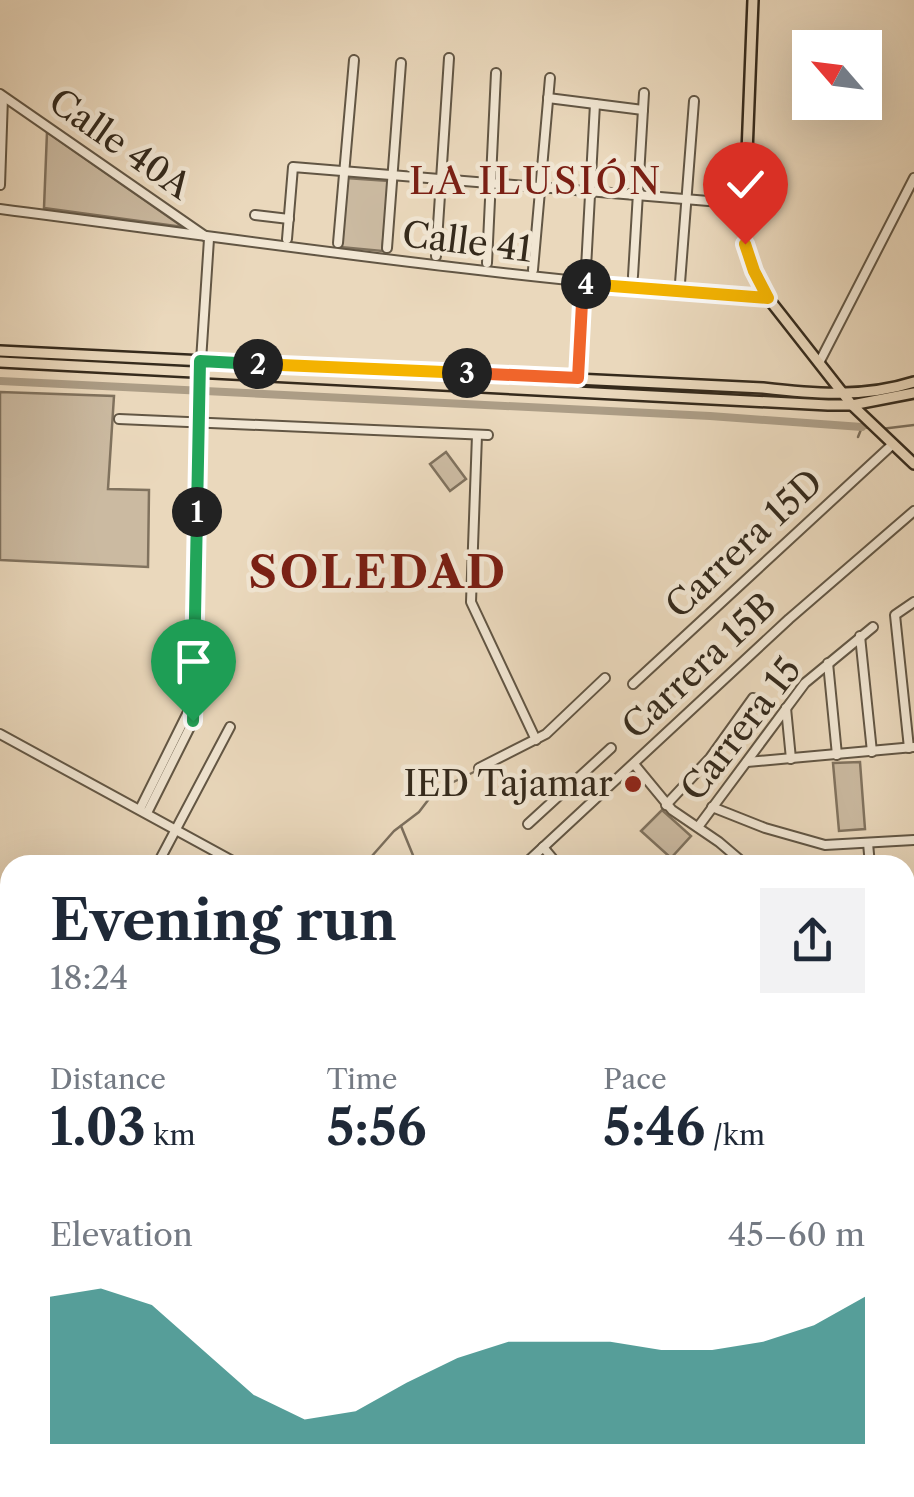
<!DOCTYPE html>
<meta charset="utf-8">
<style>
body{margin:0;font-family:"Libre Caslon Text",serif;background:#f2f2f3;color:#1f2937;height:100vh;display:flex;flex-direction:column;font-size:38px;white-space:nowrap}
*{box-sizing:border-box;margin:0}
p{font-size:32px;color:#747a83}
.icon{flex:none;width:55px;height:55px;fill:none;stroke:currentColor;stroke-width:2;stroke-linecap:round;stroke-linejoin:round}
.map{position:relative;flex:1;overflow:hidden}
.drawer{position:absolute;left:0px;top:855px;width:915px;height:642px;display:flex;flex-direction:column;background:#fff;border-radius:30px 30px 0 0;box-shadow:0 10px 40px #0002}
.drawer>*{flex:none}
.needle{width:65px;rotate:298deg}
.fabs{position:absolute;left:792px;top:30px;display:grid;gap:20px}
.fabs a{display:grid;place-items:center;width:90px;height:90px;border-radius:0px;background:#fff;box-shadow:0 10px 40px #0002;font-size:50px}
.pin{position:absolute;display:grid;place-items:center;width:85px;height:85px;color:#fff;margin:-102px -42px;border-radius:50% 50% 50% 0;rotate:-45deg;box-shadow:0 0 10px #0007}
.pin .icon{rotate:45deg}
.km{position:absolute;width:50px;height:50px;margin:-25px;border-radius:50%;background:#222;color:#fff;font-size:28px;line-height:50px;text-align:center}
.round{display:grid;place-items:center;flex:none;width:105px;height:105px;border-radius:0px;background:#f2f2f3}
.summary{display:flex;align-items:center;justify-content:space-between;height:170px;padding:0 50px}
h1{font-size:55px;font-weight:700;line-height:75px}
.metrics{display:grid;grid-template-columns:repeat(3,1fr);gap:15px;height:170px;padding:10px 50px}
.metrics div{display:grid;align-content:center}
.metrics b{font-size:50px;font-weight:700}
.metrics small{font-size:28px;font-weight:400}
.metrics p{font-size:28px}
.chart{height:280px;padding:20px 50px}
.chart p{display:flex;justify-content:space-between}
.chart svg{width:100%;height:180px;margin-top:10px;fill:#0f766e;opacity:.7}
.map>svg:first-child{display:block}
.green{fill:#cbbaa1;stroke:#80725e;stroke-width:2.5}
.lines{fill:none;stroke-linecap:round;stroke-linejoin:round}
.stream{stroke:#7c6f5c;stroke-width:2.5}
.canal{stroke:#ac9d86;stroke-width:8}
.minor-casing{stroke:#625644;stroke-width:12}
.major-casing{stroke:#352a1c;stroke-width:14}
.minor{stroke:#f1e6d3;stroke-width:8}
.major{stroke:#ead8bc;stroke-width:9}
.split-1-casing{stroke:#fff;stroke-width:20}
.split-2-casing{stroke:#fff;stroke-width:20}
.split-3-casing{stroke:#fff;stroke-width:20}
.split-4-casing{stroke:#fff;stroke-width:20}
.split-5-casing{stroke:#fff;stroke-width:20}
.split-1{stroke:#22a559;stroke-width:12}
.split-2{stroke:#22a559;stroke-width:12}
.split-3{stroke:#f5b400;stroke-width:12}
.split-4{stroke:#f0652b;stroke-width:12}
.split-5{stroke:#f5b400;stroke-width:12}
.poi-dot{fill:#8f2418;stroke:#f1e6d3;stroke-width:4}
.labels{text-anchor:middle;stroke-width:9;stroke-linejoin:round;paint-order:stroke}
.street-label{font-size:35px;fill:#352a1c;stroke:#f1e6d3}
.poi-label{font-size:35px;fill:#352a1c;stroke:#f1e6d3;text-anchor:end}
.neighbourhood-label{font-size:38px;letter-spacing:2.5px;fill:#7a1f14;stroke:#f1e6d3}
.district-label{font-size:45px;font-weight:bold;letter-spacing:2.5px;fill:#7a1f14;stroke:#f1e6d3}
</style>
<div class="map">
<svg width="914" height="1497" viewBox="0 0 914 1497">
<rect width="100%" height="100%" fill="#ead8bc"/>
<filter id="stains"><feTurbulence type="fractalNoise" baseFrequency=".002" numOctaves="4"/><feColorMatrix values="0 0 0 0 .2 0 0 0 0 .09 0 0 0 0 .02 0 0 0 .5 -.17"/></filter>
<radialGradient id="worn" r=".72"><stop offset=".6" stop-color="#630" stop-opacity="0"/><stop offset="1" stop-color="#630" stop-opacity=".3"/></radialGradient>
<g class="green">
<polygon points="47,132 183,227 44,208"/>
<polygon points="346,178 389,181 382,251 340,247"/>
<polygon points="0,392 114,396 108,489 149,490 148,567 0,560"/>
<polygon points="446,452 466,479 450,491 430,464"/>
<polygon points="860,762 865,829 839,831 833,763"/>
<polygon points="662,810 691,836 671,858 641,831"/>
</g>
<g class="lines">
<g class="stream">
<polyline points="881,429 914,425"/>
<polyline points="858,437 862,427 873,428"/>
<polyline points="401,826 417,865"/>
<polyline points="364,865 394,831 419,812 435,791 476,771"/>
<polyline points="57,1488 61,1497"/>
</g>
<polyline class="canal" points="0,381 710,416 862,427"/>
<defs>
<g id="minor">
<polyline points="0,94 205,236"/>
<polyline points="548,98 643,110"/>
<polyline points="0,185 3,97"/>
<path d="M0 209C256 242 510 279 768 298"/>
<polyline points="255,215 289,219"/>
<polyline points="287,239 293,167 745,204"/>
<polyline points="338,243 354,60"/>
<polyline points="387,248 401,63"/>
<polyline points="436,256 449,58"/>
<polyline points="487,263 496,73"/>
<polyline points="586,268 595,104"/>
<polyline points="533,270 550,78"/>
<polyline points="633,276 644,93"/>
<polyline points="680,283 694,101"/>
<polyline points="820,361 914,178"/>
<polyline points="578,379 583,283"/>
<polyline points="119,419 488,435"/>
<polyline points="477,435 471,602 536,740"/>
<polyline points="205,504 206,504"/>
<polyline points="860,636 872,752"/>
<polyline points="828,663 837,755"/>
<polyline points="633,684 893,444"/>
<polyline points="786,708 791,759"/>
<polyline points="0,734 240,865"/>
<polyline points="909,748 895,615 914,602"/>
<polyline points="747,762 914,747"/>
<polyline points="634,764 672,810 719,842 746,865"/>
<polyline points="479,768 546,734 605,678"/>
<polyline points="666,805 710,758 753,698"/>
<polyline points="712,807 765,828 825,845 914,840"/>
<polyline points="140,809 191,706 201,361 209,239"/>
<polyline points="147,813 193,721 191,706"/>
<polyline points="528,824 611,748"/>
<polyline points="698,827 805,683 873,627"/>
<polyline points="868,843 870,865"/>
<polyline points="543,847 558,865"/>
<polyline points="157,865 230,727"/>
<polyline points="524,865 789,619 914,511"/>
<polyline points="0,918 10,922"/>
<polyline points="905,950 914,956"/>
<polyline points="905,1004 914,1011"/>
<polyline points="905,1090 914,1093"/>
<polyline points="905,1154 914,1160"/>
<polyline points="0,1220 10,1203"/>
<polyline points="905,1225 913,1203"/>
<polyline points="0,1259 10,1265"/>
<polyline points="0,1286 10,1267"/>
<polyline points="0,1305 10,1310"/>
<polyline points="905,1338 914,1308"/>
<polyline points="0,1421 10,1426"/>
<polyline points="905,1457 914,1431"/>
<polyline points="106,1488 120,1497"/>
<polyline points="233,1488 248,1497"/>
<polyline points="335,1488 348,1497"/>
<polyline points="495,1488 508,1497"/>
<polyline points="721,1488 753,1497"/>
<polyline points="4,1497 10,1485"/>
<polyline points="85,1497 91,1488"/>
<polyline points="162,1497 168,1488"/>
<polyline points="200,1497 207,1488"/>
<polyline points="280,1497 287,1488"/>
<polyline points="470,1497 477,1488"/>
<polyline points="521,1497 528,1488"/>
<polyline points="571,1497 577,1488"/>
<polyline points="633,1497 640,1488"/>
<polyline points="816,1497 819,1488"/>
<polyline points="857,1497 860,1488"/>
<polyline points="892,1497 895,1488"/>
</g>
<g id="major">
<polyline points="753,0 745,204 745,244 753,271 768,298 852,405 914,464"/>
<path d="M0 351 763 388C814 394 864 398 914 382"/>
<polyline points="0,362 828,405 852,405 914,393"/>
<polyline points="905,1210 914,1197"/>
<polyline points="684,1497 687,1488"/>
</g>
</defs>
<use href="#minor" class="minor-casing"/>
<use href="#major" class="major-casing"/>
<use href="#minor" class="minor"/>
<use href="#major" class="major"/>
</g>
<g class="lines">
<defs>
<polyline id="split-1" points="193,721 197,512"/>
<polyline id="split-2" points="197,512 200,361 258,364"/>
<polyline id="split-3" points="258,364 467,373"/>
<polyline id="split-4" points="467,373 578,378 583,284 586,284"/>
<polyline id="split-5" points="586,284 768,298 754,271 745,244"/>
</defs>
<use href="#split-1" class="split-1-casing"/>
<use href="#split-2" class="split-2-casing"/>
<use href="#split-3" class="split-3-casing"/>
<use href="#split-4" class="split-4-casing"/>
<use href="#split-5" class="split-5-casing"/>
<use href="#split-1" class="split-1"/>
<use href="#split-2" class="split-2"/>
<use href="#split-3" class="split-3"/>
<use href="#split-4" class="split-4"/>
<use href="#split-5" class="split-5"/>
</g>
<circle class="poi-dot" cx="633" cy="784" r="10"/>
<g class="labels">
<g class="street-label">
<text transform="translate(120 144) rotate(35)" y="12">Calle 40A</text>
<text transform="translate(467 242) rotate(7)" y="12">Calle 41</text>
<text transform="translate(744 544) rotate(-43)" y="12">Carrera 15D</text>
<text transform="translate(699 666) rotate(-43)" y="12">Carrera 15B</text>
<text transform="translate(741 729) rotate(-52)" y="12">Carrera 15</text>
</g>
<g class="poi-label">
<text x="613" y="796">IED Tajamar</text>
</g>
<g class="neighbourhood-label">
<text x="536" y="194">LA ILUSIÓN</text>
</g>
<g class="district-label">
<text x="378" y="588">SOLEDAD</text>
</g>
</g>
<rect width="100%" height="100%" filter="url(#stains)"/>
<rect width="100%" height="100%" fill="url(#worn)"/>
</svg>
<div class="fabs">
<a><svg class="needle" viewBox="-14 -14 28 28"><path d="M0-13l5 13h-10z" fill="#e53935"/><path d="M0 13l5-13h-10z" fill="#747a83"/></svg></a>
</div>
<div class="pin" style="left:193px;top:721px;background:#1e9e55"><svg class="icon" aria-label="arrive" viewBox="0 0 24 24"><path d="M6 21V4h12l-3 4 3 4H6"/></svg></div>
<div class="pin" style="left:745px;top:244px;background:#d93025"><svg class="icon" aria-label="check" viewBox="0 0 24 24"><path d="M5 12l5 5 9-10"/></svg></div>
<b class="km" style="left:197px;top:512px">1</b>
<b class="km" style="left:258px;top:364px">2</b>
<b class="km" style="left:467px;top:373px">3</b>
<b class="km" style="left:586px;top:284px">4</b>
<section class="drawer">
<div class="summary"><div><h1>Evening run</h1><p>18:24</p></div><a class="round"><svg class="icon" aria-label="share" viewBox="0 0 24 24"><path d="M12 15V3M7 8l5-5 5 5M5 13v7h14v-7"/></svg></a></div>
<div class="metrics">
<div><p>Distance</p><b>1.03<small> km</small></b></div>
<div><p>Time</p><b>5:56</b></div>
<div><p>Pace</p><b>5:46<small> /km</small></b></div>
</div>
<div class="chart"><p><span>Elevation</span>45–60 m</p>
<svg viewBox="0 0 160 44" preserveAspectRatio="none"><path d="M0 44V8L10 6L20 10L30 21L40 32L50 38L60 36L70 29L80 23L90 19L100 19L110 19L120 21L130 21L140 19L150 15L160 8V44z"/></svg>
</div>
</section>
</div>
